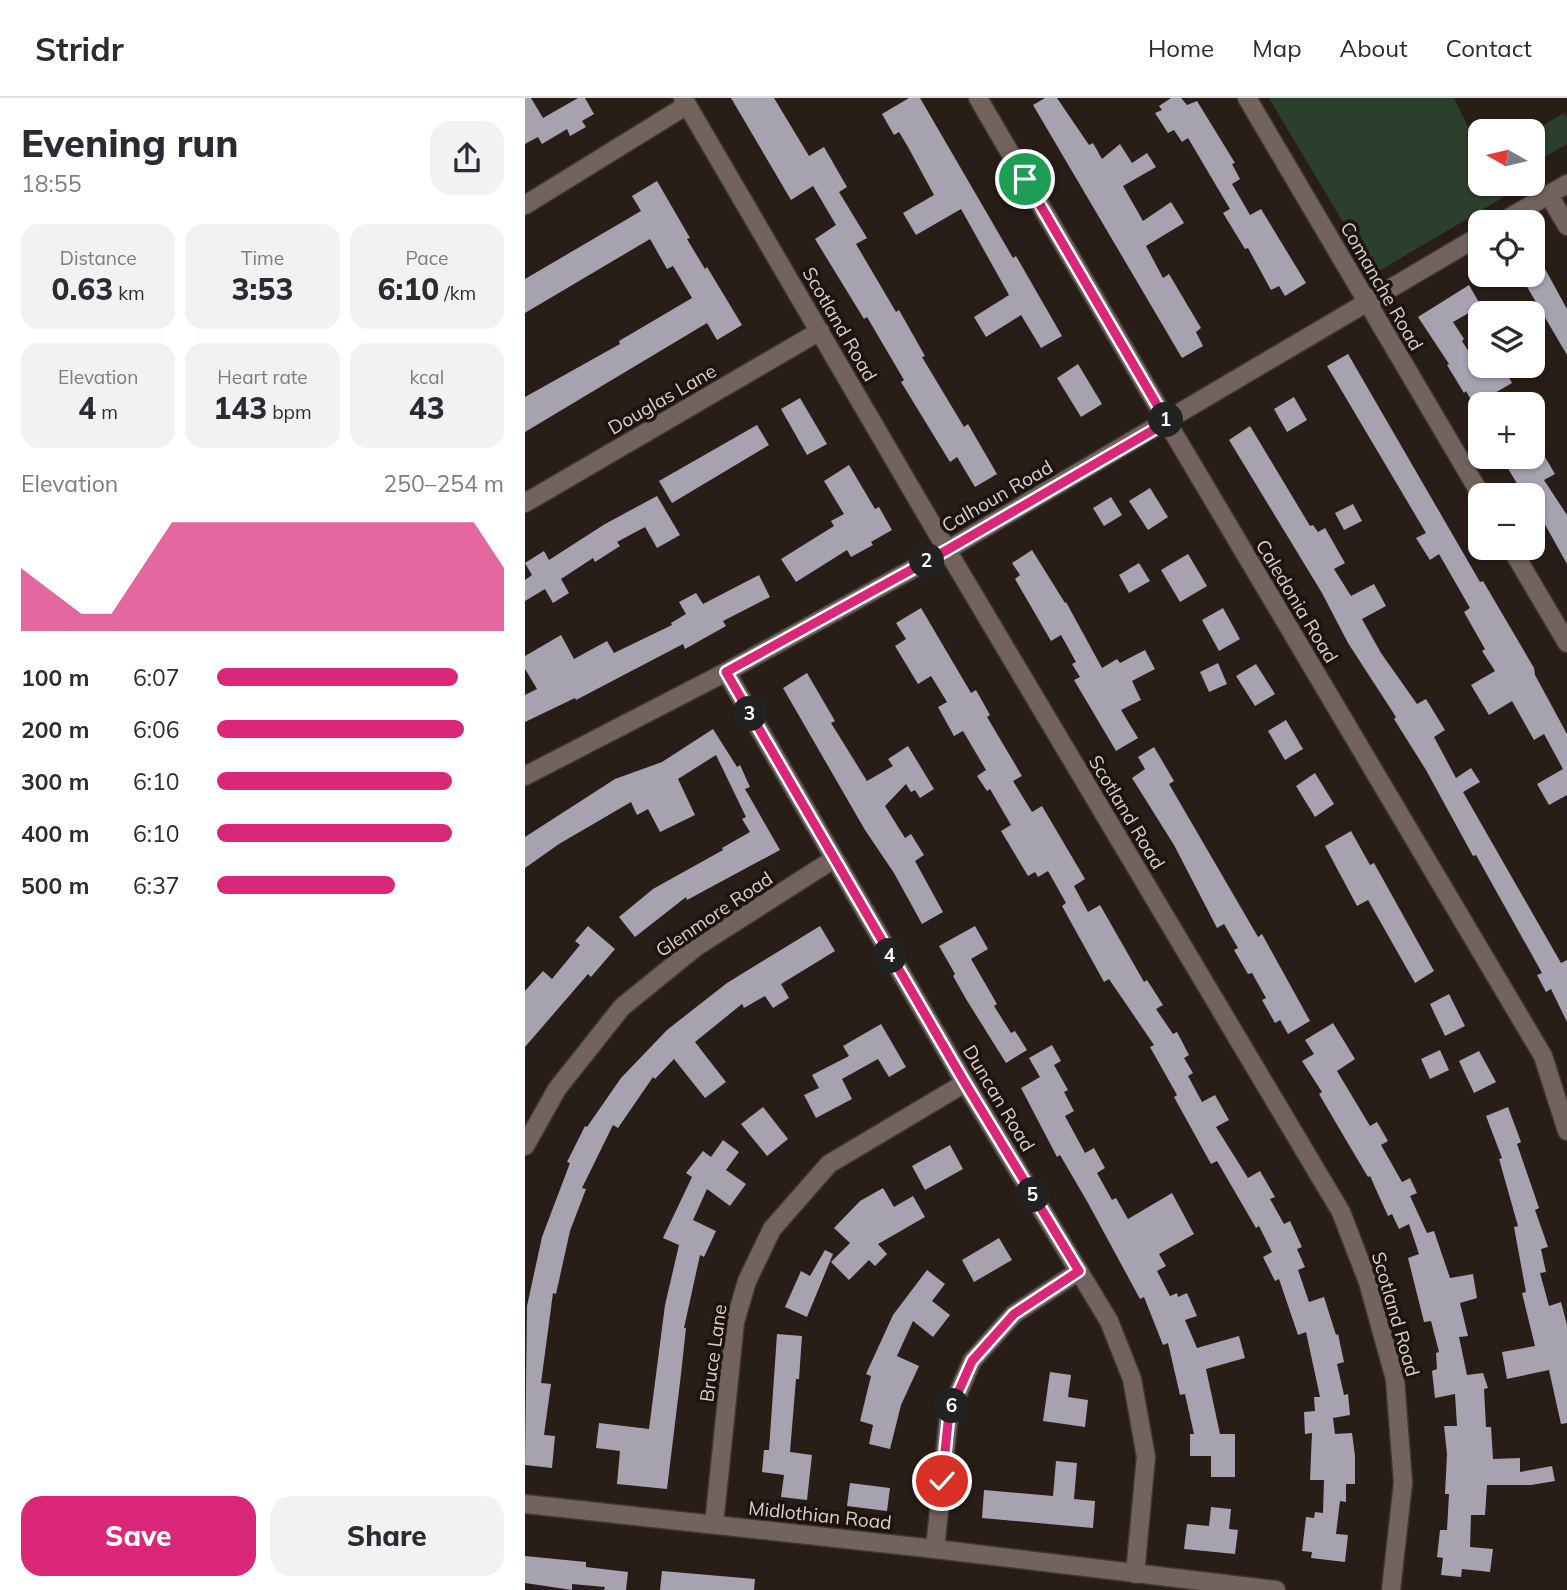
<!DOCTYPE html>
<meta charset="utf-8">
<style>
body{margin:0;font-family:Mulish,sans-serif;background:#f2f2f3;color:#2b2b33;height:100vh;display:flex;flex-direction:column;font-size:26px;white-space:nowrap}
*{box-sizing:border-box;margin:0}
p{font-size:23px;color:#7c7c81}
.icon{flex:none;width:38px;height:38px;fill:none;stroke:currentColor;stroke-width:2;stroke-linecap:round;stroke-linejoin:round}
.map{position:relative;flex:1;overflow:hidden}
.details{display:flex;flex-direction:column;background:#fff;width:525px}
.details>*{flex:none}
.needle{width:46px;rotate:278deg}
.fabs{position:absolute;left:943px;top:21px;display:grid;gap:14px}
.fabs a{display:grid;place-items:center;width:77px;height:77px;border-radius:14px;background:#fff;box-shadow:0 2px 5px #0004;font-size:35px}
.pin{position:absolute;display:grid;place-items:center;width:60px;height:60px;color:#fff;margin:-30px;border:4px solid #fff;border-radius:50%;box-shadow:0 2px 7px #0007}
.km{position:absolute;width:35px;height:35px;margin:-18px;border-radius:50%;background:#222;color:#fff;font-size:19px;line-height:35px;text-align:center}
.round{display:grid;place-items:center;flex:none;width:74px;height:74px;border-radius:21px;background:#f2f2f3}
.overview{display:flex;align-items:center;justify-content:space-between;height:119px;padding:0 21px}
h1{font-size:38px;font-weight:800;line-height:52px}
.metrics{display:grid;grid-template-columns:repeat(3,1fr);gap:10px;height:119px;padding:7px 21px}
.metrics div{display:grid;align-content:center;border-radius:18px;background:#f2f2f3;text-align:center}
.metrics b{font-size:30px;font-weight:800}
.metrics small{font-size:19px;font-weight:400}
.metrics p{font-size:19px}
.chart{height:196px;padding:14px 21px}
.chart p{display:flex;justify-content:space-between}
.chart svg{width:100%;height:126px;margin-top:7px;fill:#db2777;opacity:.7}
.cta{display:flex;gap:14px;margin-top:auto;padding:14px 21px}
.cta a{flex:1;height:80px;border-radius:21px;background:#db2777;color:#fff;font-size:28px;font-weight:800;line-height:80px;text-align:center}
.cta a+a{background:#f2f2f3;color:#2b2b33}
ul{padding:0 21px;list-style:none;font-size:23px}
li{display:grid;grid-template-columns:112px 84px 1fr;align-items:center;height:52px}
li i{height:18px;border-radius:9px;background:#db2777}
header{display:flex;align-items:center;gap:42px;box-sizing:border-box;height:98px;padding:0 35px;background:#fff;border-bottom:2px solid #e1e1e2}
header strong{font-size:33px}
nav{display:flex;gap:38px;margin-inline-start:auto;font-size:24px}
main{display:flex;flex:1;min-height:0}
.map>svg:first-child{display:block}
.green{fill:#2c3f2d}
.building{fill:#a7a2b0}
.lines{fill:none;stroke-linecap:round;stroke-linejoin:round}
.minor-casing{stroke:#413734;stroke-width:21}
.minor{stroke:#72635e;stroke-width:18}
.route-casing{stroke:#fff;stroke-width:14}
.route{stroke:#db2777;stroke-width:9}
.labels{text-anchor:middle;stroke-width:7;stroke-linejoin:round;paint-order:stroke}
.street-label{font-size:19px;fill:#d9d0cd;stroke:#1f130f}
</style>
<header>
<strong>Stridr</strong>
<nav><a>Home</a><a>Map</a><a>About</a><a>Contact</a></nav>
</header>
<main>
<section class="details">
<div class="overview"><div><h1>Evening run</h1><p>18:55</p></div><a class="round"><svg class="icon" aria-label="share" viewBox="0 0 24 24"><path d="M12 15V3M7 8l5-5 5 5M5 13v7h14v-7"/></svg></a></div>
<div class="metrics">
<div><p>Distance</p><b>0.63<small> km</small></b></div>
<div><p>Time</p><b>3:53</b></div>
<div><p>Pace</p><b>6:10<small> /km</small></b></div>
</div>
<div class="metrics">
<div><p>Elevation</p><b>4<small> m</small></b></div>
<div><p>Heart rate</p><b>143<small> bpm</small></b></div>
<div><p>kcal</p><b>43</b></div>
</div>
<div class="chart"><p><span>Elevation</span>250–254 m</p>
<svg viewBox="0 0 160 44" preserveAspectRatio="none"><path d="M0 44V22L10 30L20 38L30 38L40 22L50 6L60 6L70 6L80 6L90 6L100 6L110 6L120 6L130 6L140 6L150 6L160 22V44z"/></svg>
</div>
<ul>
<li><b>100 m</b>6:07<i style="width:84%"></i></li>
<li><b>200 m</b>6:06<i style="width:86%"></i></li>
<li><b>300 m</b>6:10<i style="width:82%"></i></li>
<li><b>400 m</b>6:10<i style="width:82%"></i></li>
<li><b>500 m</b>6:37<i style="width:62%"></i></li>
</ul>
<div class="cta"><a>Save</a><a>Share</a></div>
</section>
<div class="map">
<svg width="1042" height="1492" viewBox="0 0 1042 1492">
<rect width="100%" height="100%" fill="#291d18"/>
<g class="green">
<polygon points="744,0 929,0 955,54 956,86 972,86 979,99 849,176"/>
<polygon points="1039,15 1042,20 1042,46 1008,66 1008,33"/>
</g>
<g class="building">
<polygon points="0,0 6,0 18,20 53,0 60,0 69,16 57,23 61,29 45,38 42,31 17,46 13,39 0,46"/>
<polygon points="206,0 249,0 284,58 299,49 322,89 314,94 342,140 331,146 371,214 374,212 400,258 397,259 439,329 443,326 472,376 450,389 432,359 425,364 376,284 379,282 342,219 339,221 290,141 311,127 288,88 266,102"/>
<polygon points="384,0 395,0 488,160 491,158 537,238 516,250 496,217 461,239 449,219 484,197 436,111 391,137 378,115 409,97 383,49 374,34 369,37 357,16"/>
<polygon points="520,0 532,0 564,47 568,45 577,61 595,46 607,65 622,55 631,69 598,88 618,123 646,104 659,125 621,148 638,180 644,176 676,230 671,234 678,248 657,260 508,7"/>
<polygon points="646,0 656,0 662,7 672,3 710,65 707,66 715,81 707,86 725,117 736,111 781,185 760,198 754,188 746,192 723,150 720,151 698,115 705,111 663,40 657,44 649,32 643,35 630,15 637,12 634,8"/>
<polygon points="132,83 165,140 162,141 180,171 182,169 217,227 192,242 182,225 0,334 0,299 95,246 94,243 167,200 148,168 142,171 125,141 0,215 0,181 116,113 107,98"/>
<polygon points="1008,149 1042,211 1042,257 995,177 1008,177"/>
<polygon points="944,187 956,208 928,224 939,241 937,243 956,273 965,268 969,274 978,269 987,285 949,307 941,293 939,295 922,267 924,266 893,219"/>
<polygon points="823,256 955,484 958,483 1009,570 1010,577 1042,636 1042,697 1024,707 1012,686 1038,671 1019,636 1009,642 987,603 964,617 946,587 970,573 957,553 960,551 939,514 945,510 914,456 905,462 891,440 901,435 802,268"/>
<polygon points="553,266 577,306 556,319 532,280"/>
<polygon points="769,299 782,322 762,334 749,311"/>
<polygon points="275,300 302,346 282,357 256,311"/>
<polygon points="232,327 244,347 147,405 134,383"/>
<polygon points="725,328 785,428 788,427 793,434 800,430 820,465 809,471 826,498 849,486 861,508 837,521 856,555 892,606 901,601 920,632 909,639 931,680 946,670 955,684 938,694 1036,865 1042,862 1042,924 1026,891 1021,894 1012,877 1017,875 951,757 948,758 901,672 869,621 871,619 823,545 797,495 704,342"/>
<polygon points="976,359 1020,359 1030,376 1019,382 1042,417 1042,466 1008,405 1008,397 999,397"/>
<polygon points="324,367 350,411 354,409 367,432 346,444 348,447 326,459 322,452 271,484 256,461 309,428 306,423 319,416 299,383"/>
<polygon points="625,390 643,419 623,432 604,403"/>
<polygon points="132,398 155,437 132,450 120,429 92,444 95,448 70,464 68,460 36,481 44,495 28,505 20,491 0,503 0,482 7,477 0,465 19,453 24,462 80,426"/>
<polygon points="586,399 597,417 579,428 568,410"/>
<polygon points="828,406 837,423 819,432 810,415"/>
<polygon points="507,452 540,505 541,504 577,570 592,561 595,565 620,552 630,571 607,583 616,602 596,612 613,640 591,653 549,582 555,579 547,566 551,564 536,537 526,543 490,481 495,477 487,465"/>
<polygon points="663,456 682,488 655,504 636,472"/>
<polygon points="614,465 625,483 604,495 594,477"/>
<polygon points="234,477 245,499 198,523 201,528 160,551 158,546 51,602 50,600 0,624 0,597 12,591 0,571 0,558 36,537 49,561 82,543 89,555 147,527 146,525 161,516 154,504 171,495 178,506"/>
<polygon points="396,510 446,595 451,592 465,617 462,619 497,678 488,683 507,714 517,708 560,781 549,788 563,814 575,807 619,884 622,882 638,907 631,911 648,936 652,934 664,957 659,960 668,975 663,978 677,1004 690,997 704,1022 691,1029 723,1080 735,1073 750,1099 745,1101 759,1126 765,1123 777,1149 772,1151 780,1169 773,1172 784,1204 799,1199 811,1237 813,1236 819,1264 812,1266 819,1297 823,1296 825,1317 808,1320 810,1336 827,1335 830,1358 830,1386 821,1386 821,1404 815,1403 811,1436 823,1437 820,1464 786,1460 787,1454 777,1453 781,1419 789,1420 790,1414 798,1415 799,1382 785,1382 787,1335 780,1336 779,1314 790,1313 789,1299 795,1299 781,1234 773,1237 754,1181 750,1183 738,1159 747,1154 734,1128 731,1130 692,1063 686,1066 649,999 652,997 625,949 629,947 584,881 579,884 537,808 541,805 523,773 513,779 510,774 503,778 476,733 486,727 465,691 462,693 452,678 461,672 438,633 429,638 413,609 422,604 406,578 393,586 370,548 381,541 371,525"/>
<polygon points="698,510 715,541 694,553 677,522"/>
<polygon points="693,565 702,586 684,594 675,574"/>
<polygon points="731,566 750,596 730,608 711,578"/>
<polygon points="282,575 310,623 306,625 342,683 368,668 363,661 383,648 409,691 395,700 390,692 386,694 381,686 360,708 380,740 386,736 399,757 390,763 418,814 397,826 369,775 340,732 258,590"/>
<polygon points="761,622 778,651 760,662 743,633"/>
<polygon points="188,631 212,669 215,667 225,689 220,691 255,752 162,802 161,799 110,839 94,819 128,791 198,752 197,750 225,734 217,721 221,719 191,657 153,681 170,717 135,734 123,711 112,717 106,704 34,746 0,770 0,739 90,681 137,664"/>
<polygon points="629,649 649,683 644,686 733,839 737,836 785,923 763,936 755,922 750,925 737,902 741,900 727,875 723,876 709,852 713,850 699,826 692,830 649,747 607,680 620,671 613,659"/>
<polygon points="790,675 809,706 790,719 771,688"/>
<polygon points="826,733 845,767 849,765 909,873 890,885 843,802 832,808 800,748"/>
<polygon points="63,828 90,851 66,879 63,876 0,949 0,893 18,873 27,881 55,847 50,843"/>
<polygon points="295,828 310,853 256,886 264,900 248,910 240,898 219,910 217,906 170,944 201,984 180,1000 149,961 130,981 128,979 93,1030 88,1027 57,1090 61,1091 45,1133 31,1196 28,1195 16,1285 26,1286 19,1337 30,1338 27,1370 0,1367 2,1208 17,1139 45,1065 42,1064 60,1028 62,1029 96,980 142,932 202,885"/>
<polygon points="450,828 463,851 446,861 472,906 469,908 486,935 490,933 502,952 481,965 441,901 428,878 430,876 414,848"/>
<polygon points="924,896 940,928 920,938 905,906"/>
<polygon points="808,925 830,961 812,973 845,1028 852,1024 863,1043 856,1047 877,1084 885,1080 892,1095 885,1098 902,1135 909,1133 925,1180 948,1176 952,1200 935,1205 943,1238 934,1239 942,1277 958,1275 963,1290 959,1291 961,1329 966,1329 968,1361 995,1360 995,1374 1027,1368 1030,1383 1006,1387 962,1387 960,1417 946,1417 945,1449 968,1451 965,1474 937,1471 936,1479 916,1477 918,1460 912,1459 915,1432 922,1432 924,1396 920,1396 922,1356 919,1328 932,1328 930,1296 910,1300 907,1273 912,1271 911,1255 914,1254 906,1223 899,1224 883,1160 894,1156 884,1126 874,1131 867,1116 863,1118 845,1078 843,1079 821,1042 794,996 797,994 777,963 789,956 780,942"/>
<polygon points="356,926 381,969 364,979 353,961 317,981 327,1001 291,1020 279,997 294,990 287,977 324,958 318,948"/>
<polygon points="527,947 536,963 529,967 543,992 539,994 549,1013 540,1018 560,1055 569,1050 580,1070 572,1075 587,1102 591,1100 603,1121 647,1095 669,1136 634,1156 641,1168 632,1173 645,1198 652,1195 653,1199 662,1195 672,1218 660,1222 672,1250 714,1238 720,1260 681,1271 695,1336 710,1336 710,1379 686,1379 686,1358 665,1358 665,1336 669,1336 660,1296 655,1297 643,1245 638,1247 619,1199 615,1201 563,1105 535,1057 532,1059 496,990 515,979 504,960"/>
<polygon points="915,952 924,972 905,981 896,961"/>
<polygon points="954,953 971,984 949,995 934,963"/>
<polygon points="238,1009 263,1041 242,1058 216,1026"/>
<polygon points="983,1009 996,1044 992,1046 1014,1110 1010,1112 1023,1149 1016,1151 1021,1174 1015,1175 1024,1208 1036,1204 1042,1227 1042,1325 1036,1326 1024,1272 982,1281 977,1254 1010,1248 997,1195 1001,1194 989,1129 993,1128 974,1061 977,1060 961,1018"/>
<polygon points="198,1042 214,1054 201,1072 221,1086 205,1108 182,1091 168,1122 191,1133 179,1159 175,1157 159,1230 161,1230 156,1276 142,1391 92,1386 95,1353 71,1350 74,1325 124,1331 140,1207 154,1147 138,1140 167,1079 161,1075 178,1053 186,1059"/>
<polygon points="425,1047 438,1071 400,1092 387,1068"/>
<polygon points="358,1090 369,1109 388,1098 400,1119 353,1146 362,1156 350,1168 344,1162 324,1182 306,1164 325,1145 309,1130 335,1103"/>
<polygon points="474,1140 487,1162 449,1184 437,1162"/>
<polygon points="300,1152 308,1156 282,1219 260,1209 276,1173 285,1178"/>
<polygon points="402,1172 420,1186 407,1203 425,1217 408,1239 388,1223 372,1258 394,1268 376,1307 365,1351 344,1346 348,1327 335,1323 346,1278 341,1276 368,1217"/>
<polygon points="252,1236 277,1238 274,1281 271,1281 265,1354 287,1357 282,1402 256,1399 259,1377 237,1374 239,1352 244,1352"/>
<polygon points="525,1274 546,1277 543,1299 563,1302 560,1329 518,1323"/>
<polygon points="531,1363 552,1365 549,1401 570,1403 568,1430 457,1420 459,1392 528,1398"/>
<polygon points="325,1385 365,1390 362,1413 322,1408"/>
<polygon points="686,1409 706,1411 704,1431 713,1432 710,1456 659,1451 662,1426 684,1428"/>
<polygon points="0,1458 61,1464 61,1469 103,1474 101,1492 79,1492 80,1489 47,1486 47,1492 0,1485"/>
<polygon points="137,1473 230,1481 229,1492 135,1492"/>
</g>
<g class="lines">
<defs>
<g id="minor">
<polyline points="158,0 422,452 816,1114 843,1184 870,1281 878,1385 866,1492"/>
<polyline points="453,0 642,324 1018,958 1042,1033"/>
<polyline points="722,0 956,397"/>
<polyline points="1024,97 1042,128"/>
<polyline points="0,107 162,7"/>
<polyline points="977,124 1042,86"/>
<polyline points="0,405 295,233"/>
<polyline points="986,450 1042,545"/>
<polyline points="201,574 440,985 584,1223 607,1281 621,1359 610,1476"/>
<polyline points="0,678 201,574 422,452 956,137"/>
<polyline points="0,1048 32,991 97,909 171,849 309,761"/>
<polyline points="0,1406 410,1451 751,1492"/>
<polyline points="189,1426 210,1224 222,1183 247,1131 304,1066 440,985"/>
<polyline points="410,1451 424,1316 447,1263 489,1216 554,1173"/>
</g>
</defs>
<use href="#minor" class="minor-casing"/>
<use href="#minor" class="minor"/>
</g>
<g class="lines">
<defs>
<polyline id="route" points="417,1383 424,1315 447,1263 489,1216 554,1173 440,985 201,574 422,452 642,324 500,81"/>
</defs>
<use href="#route" class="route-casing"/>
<use href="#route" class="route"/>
</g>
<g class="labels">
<g class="street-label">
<text transform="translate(857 188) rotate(60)" y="7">Comanche Road</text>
<text transform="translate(315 226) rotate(60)" y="7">Scotland Road</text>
<text transform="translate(137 301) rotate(-30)" y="7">Douglas Lane</text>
<text transform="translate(472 398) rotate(-30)" y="7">Calhoun Road</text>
<text transform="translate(772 503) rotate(59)" y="7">Caledonia Road</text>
<text transform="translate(602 714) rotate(59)" y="7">Scotland Road</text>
<text transform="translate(189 816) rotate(-34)" y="7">Glenmore Road</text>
<text transform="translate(474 1000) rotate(59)" y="7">Duncan Road</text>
<text transform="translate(871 1216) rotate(74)" y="7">Scotland Road</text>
<text transform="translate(188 1255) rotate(-82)" y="7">Bruce Lane</text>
<text transform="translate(295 1417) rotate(6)" y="7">Midlothian Road</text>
</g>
</g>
</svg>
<div class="fabs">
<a><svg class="needle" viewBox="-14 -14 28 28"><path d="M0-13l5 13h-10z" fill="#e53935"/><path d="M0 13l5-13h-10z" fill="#7c7c81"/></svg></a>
<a><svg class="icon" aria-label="locate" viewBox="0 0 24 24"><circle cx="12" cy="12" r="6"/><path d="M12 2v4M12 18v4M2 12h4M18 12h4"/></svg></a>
<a><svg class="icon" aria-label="layers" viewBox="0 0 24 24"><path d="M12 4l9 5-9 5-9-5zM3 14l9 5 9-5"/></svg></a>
<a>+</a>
<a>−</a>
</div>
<div class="pin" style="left:500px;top:81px;background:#1e9e55"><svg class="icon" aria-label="arrive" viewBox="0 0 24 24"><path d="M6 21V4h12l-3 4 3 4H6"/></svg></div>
<div class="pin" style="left:417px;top:1383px;background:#d93025"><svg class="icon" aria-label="check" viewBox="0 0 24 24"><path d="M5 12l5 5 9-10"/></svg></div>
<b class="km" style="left:641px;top:322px">1</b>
<b class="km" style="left:402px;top:463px">2</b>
<b class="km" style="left:225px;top:616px">3</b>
<b class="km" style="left:365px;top:858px">4</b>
<b class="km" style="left:508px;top:1097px">5</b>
<b class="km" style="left:427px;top:1308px">6</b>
</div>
</main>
